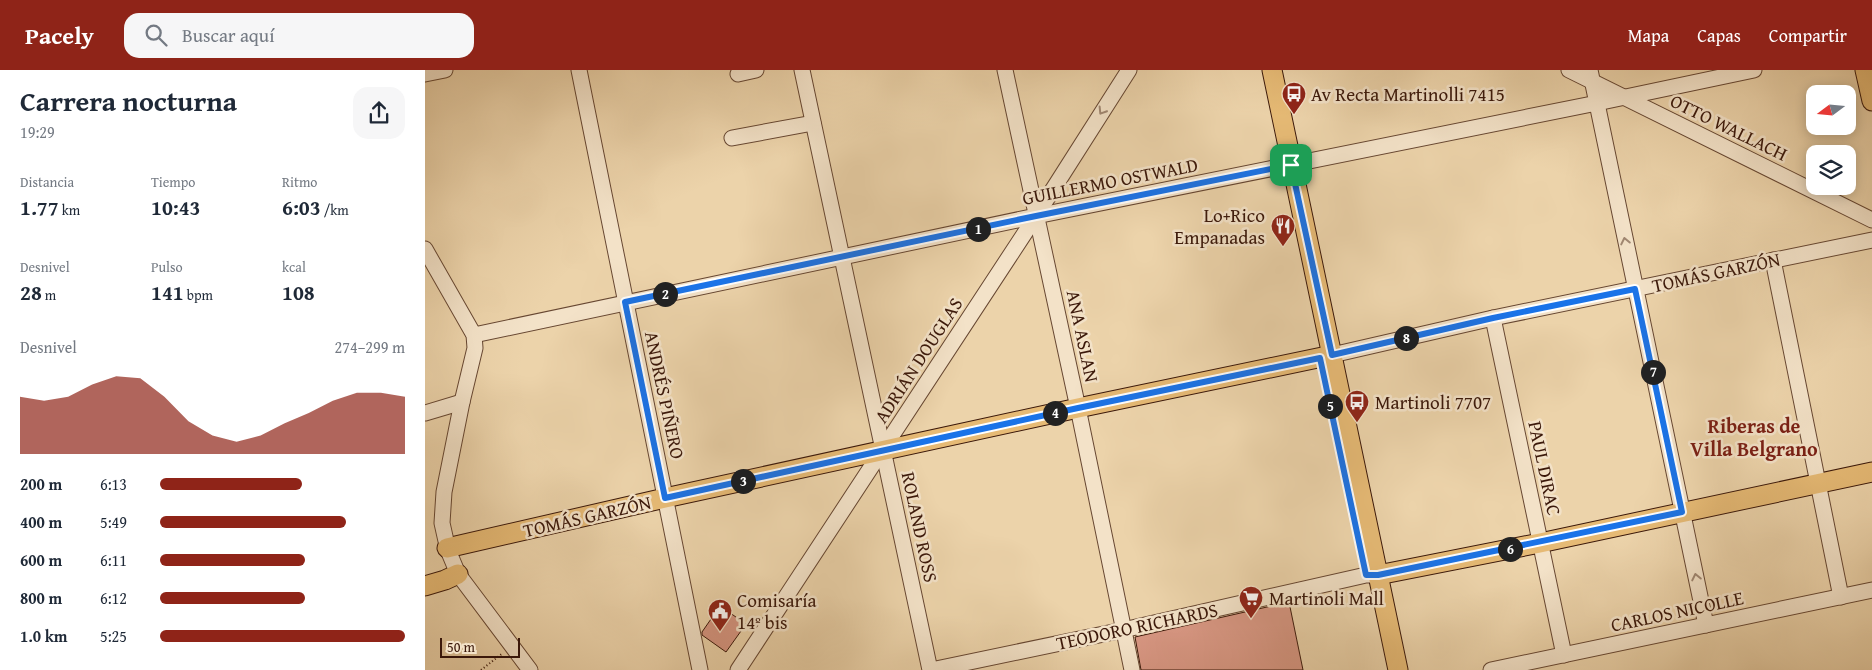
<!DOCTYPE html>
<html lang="es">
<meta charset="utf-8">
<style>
body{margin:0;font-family:"Gentium Book Plus",serif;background:#f6f6f7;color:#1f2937;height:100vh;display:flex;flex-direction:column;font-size:19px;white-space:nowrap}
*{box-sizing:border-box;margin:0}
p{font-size:16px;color:#747a83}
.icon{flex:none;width:28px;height:28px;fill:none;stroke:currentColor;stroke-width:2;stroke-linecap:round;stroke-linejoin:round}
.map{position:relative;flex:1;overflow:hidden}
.details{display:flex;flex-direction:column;background:#fff;width:425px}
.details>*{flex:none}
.needle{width:32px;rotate:254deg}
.controls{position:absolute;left:1381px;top:15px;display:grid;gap:10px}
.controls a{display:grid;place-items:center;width:50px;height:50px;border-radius:10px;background:#fff;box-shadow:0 2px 12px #0003;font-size:25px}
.scale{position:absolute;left:15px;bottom:12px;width:80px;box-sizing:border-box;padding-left:5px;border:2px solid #3b180a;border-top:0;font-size:14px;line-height:18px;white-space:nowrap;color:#3b180a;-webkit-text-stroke:4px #f3e2c8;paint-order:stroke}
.pin{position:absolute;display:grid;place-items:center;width:42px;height:42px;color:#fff;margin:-21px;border-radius:10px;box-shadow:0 2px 8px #0006}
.km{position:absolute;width:25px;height:25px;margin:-12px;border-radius:50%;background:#222;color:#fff;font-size:14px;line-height:25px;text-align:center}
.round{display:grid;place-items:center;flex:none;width:52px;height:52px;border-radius:15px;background:#f6f6f7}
.headline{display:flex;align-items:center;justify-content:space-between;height:85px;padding:0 20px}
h1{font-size:28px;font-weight:700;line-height:38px}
.stats{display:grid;grid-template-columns:repeat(3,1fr);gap:8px;height:85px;padding:5px 20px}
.stats div{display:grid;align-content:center}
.stats b{font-size:21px;font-weight:700}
.stats small{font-size:14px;font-weight:400}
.stats p{font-size:14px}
.chart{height:140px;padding:10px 20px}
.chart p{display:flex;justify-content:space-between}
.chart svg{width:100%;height:90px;margin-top:5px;fill:#8f2418;opacity:.7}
ul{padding:0 20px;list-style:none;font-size:16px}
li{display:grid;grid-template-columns:80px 60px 1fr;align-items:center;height:38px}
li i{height:12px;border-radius:6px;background:#8f2418}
header{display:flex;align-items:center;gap:30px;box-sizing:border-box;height:70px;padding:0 25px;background:#8f2418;color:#fff}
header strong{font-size:24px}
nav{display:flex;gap:28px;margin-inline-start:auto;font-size:18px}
.search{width:350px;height:45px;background:#f6f6f7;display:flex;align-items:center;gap:12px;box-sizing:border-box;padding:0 18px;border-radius:15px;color:#747a83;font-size:19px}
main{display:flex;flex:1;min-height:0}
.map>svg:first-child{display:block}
.building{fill:#d79682;stroke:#3b180a}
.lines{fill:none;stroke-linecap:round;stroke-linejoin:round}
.minor-casing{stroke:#674732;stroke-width:17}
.major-casing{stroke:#3b180a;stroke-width:21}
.path{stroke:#3b180a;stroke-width:2;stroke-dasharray:1 2.5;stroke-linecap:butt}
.minor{stroke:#f3e2c8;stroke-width:15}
.major{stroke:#e6ba75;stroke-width:19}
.oneway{stroke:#a08772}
.route-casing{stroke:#fff;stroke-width:10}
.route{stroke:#1a73e8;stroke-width:6}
.labels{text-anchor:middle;stroke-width:5;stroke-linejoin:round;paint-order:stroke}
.poi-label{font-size:19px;fill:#3b180a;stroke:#f3e2c8;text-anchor:start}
.street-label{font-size:19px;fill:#3b180a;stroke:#f3e2c8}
.neighbourhood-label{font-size:20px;font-weight:bold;fill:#7a1f14;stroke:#f3e2c8}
</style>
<header>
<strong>Pacely</strong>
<div class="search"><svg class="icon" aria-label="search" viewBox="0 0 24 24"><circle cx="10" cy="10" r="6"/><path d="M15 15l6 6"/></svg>Buscar aquí</div>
<nav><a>Mapa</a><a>Capas</a><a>Compartir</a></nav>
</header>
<main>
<section class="details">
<div class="headline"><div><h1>Carrera nocturna</h1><p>19:29</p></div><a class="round"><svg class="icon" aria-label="share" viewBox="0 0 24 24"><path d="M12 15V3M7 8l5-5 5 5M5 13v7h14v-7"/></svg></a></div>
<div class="stats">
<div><p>Distancia</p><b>1.77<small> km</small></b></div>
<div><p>Tiempo</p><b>10:43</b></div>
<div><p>Ritmo</p><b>6:03<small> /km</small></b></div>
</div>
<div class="stats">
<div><p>Desnivel</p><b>28<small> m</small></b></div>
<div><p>Pulso</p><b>141<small> bpm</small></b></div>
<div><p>kcal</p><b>108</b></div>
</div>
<div class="chart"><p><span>Desnivel</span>274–299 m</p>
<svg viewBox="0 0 160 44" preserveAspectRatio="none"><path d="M0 44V16L10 18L20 16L30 10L40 6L50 7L60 16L70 28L80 35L90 38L100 35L110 29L120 24L130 18L140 14L150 14L160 16V44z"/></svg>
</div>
<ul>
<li><b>200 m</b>6:13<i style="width:58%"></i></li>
<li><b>400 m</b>5:49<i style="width:76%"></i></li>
<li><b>600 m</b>6:11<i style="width:59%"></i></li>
<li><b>800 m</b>6:12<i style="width:59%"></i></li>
<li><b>1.0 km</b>5:25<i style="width:100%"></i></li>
</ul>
</section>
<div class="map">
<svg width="1447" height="600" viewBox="0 0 1447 600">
<rect width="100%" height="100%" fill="#ecd3aa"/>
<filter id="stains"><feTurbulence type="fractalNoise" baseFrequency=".004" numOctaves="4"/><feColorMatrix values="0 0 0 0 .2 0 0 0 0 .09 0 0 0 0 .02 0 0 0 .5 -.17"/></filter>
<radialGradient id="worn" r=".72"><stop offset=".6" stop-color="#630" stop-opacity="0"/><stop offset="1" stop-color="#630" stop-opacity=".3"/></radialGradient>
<g class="building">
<polygon points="864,532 878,600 716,600 710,567"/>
<polygon points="295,536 321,554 301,582 277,565 277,562"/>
</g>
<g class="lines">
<defs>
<g id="minor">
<polyline points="154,0 275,600"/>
<polyline points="377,0 505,600"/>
<polyline points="580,0 653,338 707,600"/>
<polyline points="1144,0 1447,150"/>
<polyline points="1165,0 1281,555"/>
<polyline points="0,4 20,0"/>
<polyline points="313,4 331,0"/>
<polyline points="307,68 388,53"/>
<polyline points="0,179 49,265 50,278 37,332 19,422 17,453 23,480 33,504 105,600"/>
<polyline points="1348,190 1416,527"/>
<polyline points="1068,248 1139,585"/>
<polyline points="49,265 611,146 1172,33 1329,0"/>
<polyline points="907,285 1068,248 1447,170"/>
<polyline points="0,343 37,332"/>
<polyline points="313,600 611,146 704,0"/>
<polyline points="506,600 698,560 941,505 953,505"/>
<polyline points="1066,600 1447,520"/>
</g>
<g id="major">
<polyline points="847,0 973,600"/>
<polyline points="1440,0 1447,31"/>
<polyline points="22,478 240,428 653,338 907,285"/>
<polyline points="953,505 1115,473 1447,402"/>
<polyline points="0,516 20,510 33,504"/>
</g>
</defs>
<use href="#minor" class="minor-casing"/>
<use href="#major" class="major-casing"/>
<polyline class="path" points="56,600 78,583"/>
<use href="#minor" class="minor"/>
<use href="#major" class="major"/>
</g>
<defs><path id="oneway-chevron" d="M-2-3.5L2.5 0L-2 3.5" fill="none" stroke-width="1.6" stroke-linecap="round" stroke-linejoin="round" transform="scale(1.25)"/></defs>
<g class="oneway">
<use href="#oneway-chevron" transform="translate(677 41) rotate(122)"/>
<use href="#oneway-chevron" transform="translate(1200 171) rotate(-102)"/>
<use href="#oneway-chevron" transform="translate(1271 507) rotate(-102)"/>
</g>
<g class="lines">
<defs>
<polygon id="route" points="866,95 907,285 1068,248 1210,219 1257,442 953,505 941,505 895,288 653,338 240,428 200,232 611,146"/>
</defs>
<use href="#route" class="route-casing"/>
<use href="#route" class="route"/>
</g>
<defs>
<symbol id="bus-pin" viewBox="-11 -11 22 30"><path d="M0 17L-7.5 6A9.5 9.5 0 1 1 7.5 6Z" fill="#8f2418" stroke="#f3e2c8"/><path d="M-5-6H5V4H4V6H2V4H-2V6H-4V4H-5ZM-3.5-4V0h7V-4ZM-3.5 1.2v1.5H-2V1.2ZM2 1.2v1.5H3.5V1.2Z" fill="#fff"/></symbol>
<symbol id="restaurant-pin" viewBox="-11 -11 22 30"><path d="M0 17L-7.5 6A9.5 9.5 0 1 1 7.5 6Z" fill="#8f2418" stroke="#f3e2c8"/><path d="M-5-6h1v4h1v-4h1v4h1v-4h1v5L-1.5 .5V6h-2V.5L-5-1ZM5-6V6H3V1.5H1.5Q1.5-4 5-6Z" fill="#fff"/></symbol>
<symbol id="supermarket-pin" viewBox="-11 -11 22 30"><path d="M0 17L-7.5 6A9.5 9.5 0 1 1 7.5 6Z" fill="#8f2418" stroke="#f3e2c8"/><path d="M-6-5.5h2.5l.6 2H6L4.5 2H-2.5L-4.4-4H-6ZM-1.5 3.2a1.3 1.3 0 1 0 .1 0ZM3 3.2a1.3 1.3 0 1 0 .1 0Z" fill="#fff"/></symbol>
<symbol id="civic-pin" viewBox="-11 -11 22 30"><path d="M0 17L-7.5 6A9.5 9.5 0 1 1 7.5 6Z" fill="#8f2418" stroke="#f3e2c8"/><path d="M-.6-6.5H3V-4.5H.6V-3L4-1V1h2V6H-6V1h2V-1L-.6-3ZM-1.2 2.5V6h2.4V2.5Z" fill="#fff"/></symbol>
</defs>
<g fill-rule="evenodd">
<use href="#bus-pin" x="855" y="10" width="28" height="38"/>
<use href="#restaurant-pin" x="844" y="142" width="28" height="38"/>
<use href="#bus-pin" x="918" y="318" width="28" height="38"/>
<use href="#supermarket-pin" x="812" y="514" width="28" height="38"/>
<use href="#civic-pin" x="281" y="527" width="28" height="38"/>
</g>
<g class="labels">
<g class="poi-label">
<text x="886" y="31">Av Recta Martinolli 7415</text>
<text x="840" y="152" text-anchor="end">Lo+Rico<tspan x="840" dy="22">Empanadas</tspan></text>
<text x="950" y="339">Martinoli 7707</text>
<text x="844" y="535">Martinoli Mall</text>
<text x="312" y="537">Comisaría<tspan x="312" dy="22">14º bis</tspan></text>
</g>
<g class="street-label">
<text transform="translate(1304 57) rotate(26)" y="7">OTTO WALLACH</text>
<text transform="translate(685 111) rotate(-11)" y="7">GUILLERMO OSTWALD</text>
<text transform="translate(1291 202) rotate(-12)" y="7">TOMÁS GARZÓN</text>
<text transform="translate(658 266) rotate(78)" y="7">ANA ASLAN</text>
<text transform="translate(493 290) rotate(-57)" y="7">ADRIÁN DOUGLAS</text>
<text transform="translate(240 325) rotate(78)" y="7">ANDRÉS PIÑERO</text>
<text transform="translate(1120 398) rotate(78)" y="7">PAUL DIRAC</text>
<text transform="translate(162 446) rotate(-13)" y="7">TOMÁS GARZÓN</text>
<text transform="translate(495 457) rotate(78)" y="7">ROLAND ROSS</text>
<text transform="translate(1252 541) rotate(-12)" y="7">CARLOS NICOLLE</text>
<text transform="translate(712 556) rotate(-12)" y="7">TEODORO RICHARDS</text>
</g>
<g class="neighbourhood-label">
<text x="1329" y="363">Riberas de<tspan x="1329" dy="23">Villa Belgrano</tspan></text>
</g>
</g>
<rect width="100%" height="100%" filter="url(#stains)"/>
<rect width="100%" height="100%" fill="url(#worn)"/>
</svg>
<div class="controls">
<a><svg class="needle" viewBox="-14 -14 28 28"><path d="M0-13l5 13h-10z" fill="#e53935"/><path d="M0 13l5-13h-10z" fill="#747a83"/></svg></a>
<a><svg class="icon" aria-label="layers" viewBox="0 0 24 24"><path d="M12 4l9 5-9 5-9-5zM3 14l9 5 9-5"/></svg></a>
</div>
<div class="scale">50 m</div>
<div class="pin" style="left:866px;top:95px;background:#1e9e55"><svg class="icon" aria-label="arrive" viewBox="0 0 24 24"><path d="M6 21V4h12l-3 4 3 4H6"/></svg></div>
<b class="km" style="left:553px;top:159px">1</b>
<b class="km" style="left:240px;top:224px">2</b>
<b class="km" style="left:318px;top:411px">3</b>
<b class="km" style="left:630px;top:343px">4</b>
<b class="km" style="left:905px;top:336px">5</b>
<b class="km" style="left:1085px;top:479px">6</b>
<b class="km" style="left:1228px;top:302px">7</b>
<b class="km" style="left:981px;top:268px">8</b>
</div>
</main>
